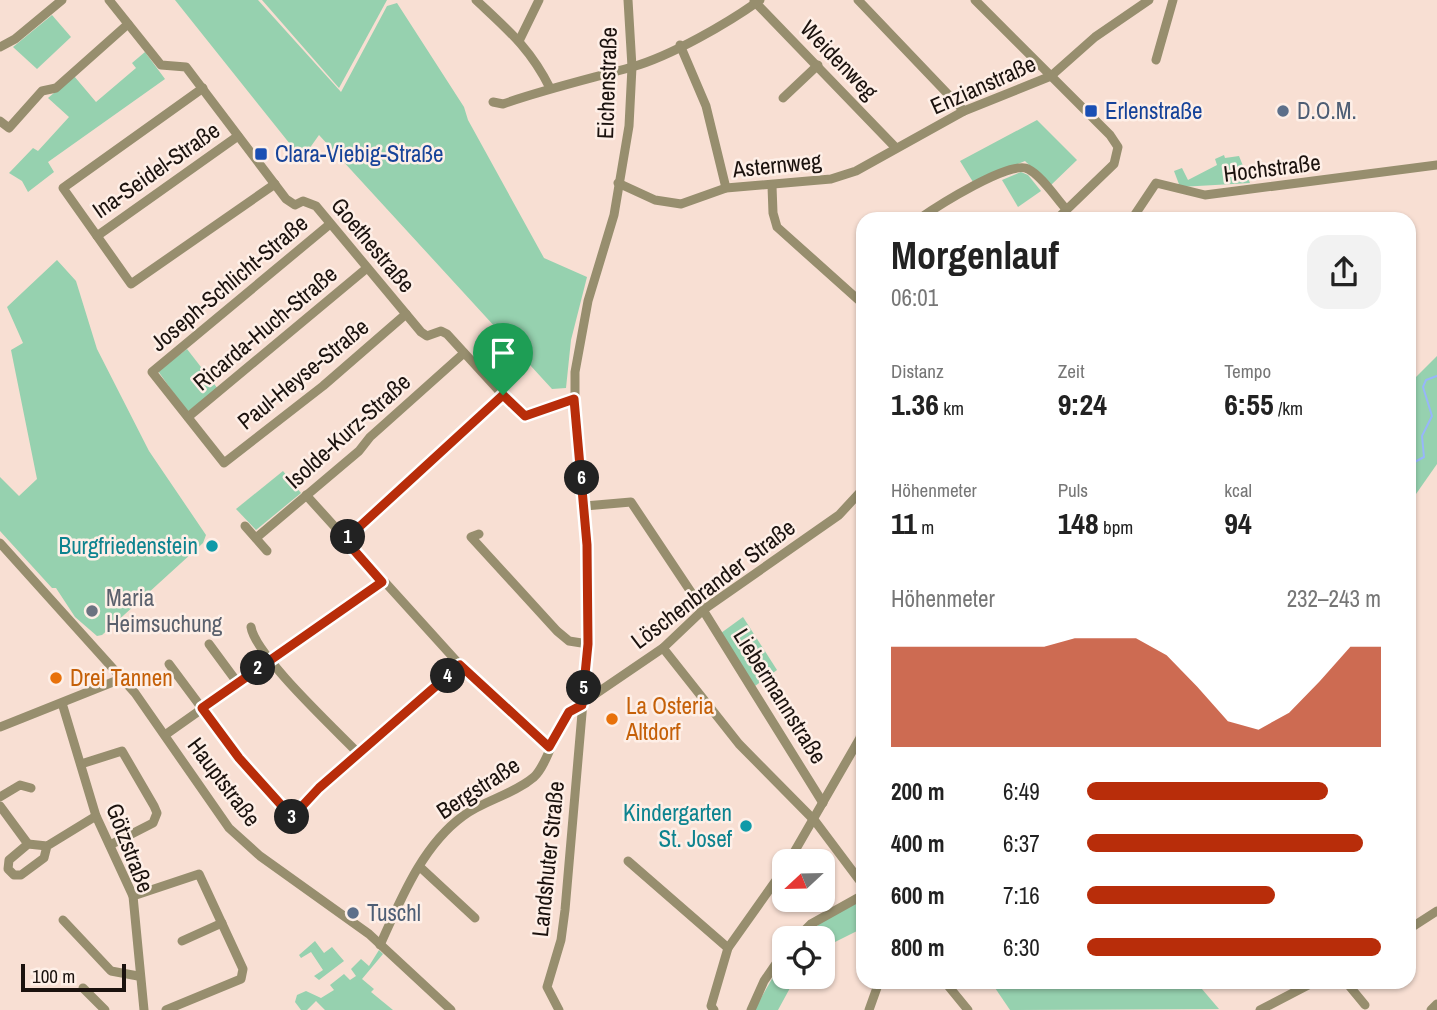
<!DOCTYPE html>
<html lang="de">
<meta charset="utf-8">
<style>
body{margin:0;font-family:"Archivo Narrow",sans-serif;background:#f2f2f2;color:#222;height:100vh;display:flex;flex-direction:column;font-size:26px;white-space:nowrap}
*{box-sizing:border-box;margin:0}
p{font-size:23px;color:#767676}
.icon{flex:none;width:38px;height:38px;fill:none;stroke:currentColor;stroke-width:2;stroke-linecap:round;stroke-linejoin:round}
.map{position:relative;flex:1;overflow:hidden}
.panel{position:absolute;left:856px;top:212px;width:560px;height:777px;display:flex;flex-direction:column;background:#fff;border-radius:21px;box-shadow:0 2px 5px #0004}
.panel>*{flex:none}
.needle{width:46px;rotate:248deg}
.fabs{position:absolute;left:772px;top:849px;display:grid;gap:14px}
.fabs a{display:grid;place-items:center;width:63px;height:63px;border-radius:14px;background:#fff;box-shadow:0 2px 5px #0004;font-size:35px}
.scale{position:absolute;left:21px;bottom:18px;width:105px;box-sizing:border-box;padding-left:7px;border:4px solid #1b120e;border-top:0;font-size:19px;line-height:24px;white-space:nowrap;color:#1b120e;-webkit-text-stroke:5px #feefe7;paint-order:stroke}
.pin{position:absolute;display:grid;place-items:center;width:60px;height:60px;color:#fff;margin:-72px -30px;border-radius:50% 50% 50% 0;rotate:-45deg;box-shadow:0 0 7px #0007}
.pin .icon{rotate:45deg}
.km{position:absolute;width:35px;height:35px;margin:-18px;border-radius:50%;background:#222;color:#fff;font-size:19px;line-height:35px;text-align:center}
.round{display:grid;place-items:center;flex:none;width:74px;height:74px;border-radius:21px;background:#f2f2f2}
.head{display:flex;align-items:center;justify-content:space-between;height:119px;padding:0 35px}
h1{font-size:38px;font-weight:800;line-height:52px}
.metrics{display:grid;grid-template-columns:repeat(3,1fr);gap:10px;height:119px;padding:7px 35px}
.metrics div{display:grid;align-content:center}
.metrics b{font-size:30px;font-weight:800}
.metrics small{font-size:19px;font-weight:400}
.metrics p{font-size:19px}
.chart{height:196px;padding:14px 35px}
.chart p{display:flex;justify-content:space-between}
.chart svg{width:100%;height:126px;margin-top:7px;fill:#b82d0a;opacity:.7}
ul{padding:0 35px;list-style:none;font-size:23px}
li{display:grid;grid-template-columns:112px 84px 1fr;align-items:center;height:52px}
li i{height:18px;border-radius:9px;background:#b82d0a}
.map>svg:first-child{display:block}
.green{fill:#96d1af}
.lines{fill:none;stroke-linecap:round;stroke-linejoin:round}
.stream{stroke:#97b6fa;stroke-width:2}
.minor{stroke:#978e6e;stroke-width:9}
.route-casing{stroke:#fff;stroke-width:14}
.route{stroke:#b82d0a;stroke-width:9}
.transit-dot{fill:#1a4fb4;stroke:#feefe7;stroke-width:2.5}
.service-dot{fill:#5c6f8a;stroke:#feefe7;stroke-width:2.5}
.culture-dot{fill:#0f9aa8;stroke:#feefe7;stroke-width:2.5}
.worship-dot{fill:#6b7280;stroke:#feefe7;stroke-width:2.5}
.food-dot{fill:#e8710a;stroke:#feefe7;stroke-width:2.5}
.labels{text-anchor:middle;stroke-width:5;stroke-linejoin:round;paint-order:stroke}
.street-label{font-size:23px;fill:#1b120e;stroke:#feefe7}
.transit-label{font-size:23px;fill:#164399;stroke:#feefe7;text-anchor:start}
.service-label{font-size:23px;fill:#4e5e75;stroke:#feefe7;text-anchor:start}
.culture-label{font-size:23px;fill:#0d838f;stroke:#feefe7;text-anchor:end}
.worship-label{font-size:23px;fill:#5b616d;stroke:#feefe7;text-anchor:start}
.food-label{font-size:23px;fill:#c56008;stroke:#feefe7;text-anchor:start}
</style>
<div class="map">
<svg width="1437" height="1010" viewBox="0 0 1437 1010">
<rect width="100%" height="100%" fill="#f8dfd3"/>
<g class="green">
<polygon points="175,0 258,0 341,92 387,6 397,3 464,107 468,120 544,258 587,277 571,340 566,388 552,389 319,135 302,159"/>
<polygon points="262,0 387,0 339,88"/>
<polygon points="52,15 71,37 37,69 13,47"/>
<polygon points="145,52 165,79 48,162 54,172 28,192 22,181 9,173 33,148 38,151 69,117 48,98 74,76 96,102 136,68 132,63"/>
<polygon points="1037,120 1077,160 1050,186 1025,161 973,182 960,161"/>
<polygon points="1224,155 1225,158 1239,156 1250,183 1180,187 1174,171 1182,168 1188,180 1217,165 1215,159"/>
<polygon points="1021,172 1028,175 1041,191 1018,207 1002,180"/>
<polygon points="57,260 76,281 97,349 149,451 206,535 203,543 102,635 97,636 75,617 56,588 52,588 0,531 0,477 19,496 37,479 11,350 23,343 7,307"/>
<polygon points="187,349 218,389 187,412 158,371"/>
<polygon points="1437,356 1437,464 1409,504 1409,384"/>
<polygon points="283,471 301,493 256,530 236,509"/>
<polygon points="743,617 777,670 755,686 721,633"/>
<polygon points="863,899 863,928 823,948 822,938 803,938 824,920"/>
<polygon points="315,941 324,953 332,947 344,961 319,980 314,976 323,970 311,952 301,958 299,955"/>
<polygon points="379,950 383,954 362,979 374,989 371,992 393,1010 325,1010 316,1001 307,1010 301,1010 295,1002 297,995 306,991 321,998 334,990 330,985 344,974 350,980 356,976 351,969 361,959 369,966"/>
<polygon points="784,958 784,976 796,977 778,1010 754,1010"/>
<polygon points="991,982 1196,982 1219,1009 1010,1010"/>
</g>
<g class="lines">
<polyline class="stream" points="1409,465 1424,457 1422,436 1432,416 1423,387 1426,380 1437,376"/>
<g class="minor">
<polyline points="109,0 161,65 186,67 286,199 295,205 303,201 316,206 421,332 427,336 441,331 447,334 522,416 574,399"/>
<path d="M476 0C508 30 530 48 550 88"/>
<polyline points="858,0 964,111"/>
<polyline points="975,0 1110,135 1118,147 1114,164 1057,219"/>
<polyline points="754,1 896,148"/>
<polyline points="520,39 539,0"/>
<polyline points="680,45 706,106 726,188"/>
<polyline points="0,47 15,39 62,0"/>
<polyline points="1156,60 1173,0"/>
<polyline points="203,88 63,188 131,284 275,184"/>
<polyline points="783,98 818,65"/>
<path d="M493 102 503 104C546 89 589 79 632 67 671 56 728 23 760 0"/>
<polyline points="0,121 9,128 42,91 56,88 128,24"/>
<polyline points="618,183 655,200 681,204 726,188 831,179 856,171 964,111 1051,76 1095,37 1149,0"/>
<polyline points="772,186 773,213 777,227 863,304"/>
<path d="M919 219C936 207 1011 159 1028 169 1042 176 1055 197 1066 209"/>
<polyline points="1132,219 1156,183 1205,195 1437,165"/>
<polyline points="330,224 152,372 224,463 323,386 406,314"/>
<polyline points="97,236 238,136"/>
<polyline points="188,417 367,268"/>
<polyline points="306,495 460,665 549,747"/>
<polyline points="585,506 631,502 703,610 823,803"/>
<polyline points="245,526 267,551"/>
<polyline points="479,534 471,537 557,631 569,641 588,644"/>
<polyline points="256,538 359,451 370,437 464,353"/>
<polyline points="345,540 503,395"/>
<polyline points="0,543 135,693 229,828 260,856 369,934 451,1010"/>
<path d="M251 627C255 655 336 730 359 754"/>
<polyline points="209,644 237,682"/>
<polyline points="663,648 739,744 815,821 863,885"/>
<polyline points="169,664 239,758 292,817 319,788 460,665"/>
<polyline points="62,703 96,816 133,896 144,1010"/>
<polyline points="0,727 123,678"/>
<polyline points="165,735 382,582"/>
<polyline points="81,764 122,751 154,806 157,813 153,823 110,845"/>
<polyline points="0,797 20,785 31,788"/>
<polyline points="0,806 28,844"/>
<polyline points="47,846 44,858 21,875 14,875 8,869 9,860 28,844 47,846 96,816"/>
<polyline points="628,861 728,948"/>
<polyline points="789,861 860,738 863,723"/>
<polyline points="420,867 475,918"/>
<polyline points="133,896 199,874 243,969 241,979 166,1010"/>
<polyline points="63,920 111,971 138,976"/>
<polyline points="1409,929 1437,911"/>
<polyline points="797,938 811,924 863,895"/>
<polyline points="182,941 222,923"/>
<path d="M380 945C401 899 422 846 463 816 484 800 513 795 534 777 548 764 555 729 569 712L663 648 703 610 839 515 863 489"/>
<polyline points="945,982 968,1010"/>
<polyline points="1346,982 1365,1005"/>
<polyline points="83,988 105,1010"/>
<polyline points="559,1010 547,987 561,940 565,910 588,644 585,506 575,414 575,372 588,301 614,215 629,126 632,67 628,0"/>
<polyline points="714,1010 711,1006 728,948 784,869"/>
<polyline points="751,1010 764,981 784,952"/>
<polyline points="869,1010 879,982"/>
<polyline points="1260,1010 1314,982"/>
<polyline points="1431,1010 1437,1004"/>
</g>
</g>
<g class="lines">
<defs>
<polygon id="route" points="503,395 525,416 574,399 587,545 588,644 582,705 569,712 549,747 460,665 319,788 292,817 239,758 202,708 382,582 345,540"/>
</defs>
<use href="#route" class="route-casing"/>
<use href="#route" class="route"/>
</g>
<g class="transit-dot">
<rect x="1084" y="104" width="14" height="14" rx="3.5"/>
<rect x="254" y="147" width="14" height="14" rx="3.5"/>
</g>
<g class="service-dot">
<circle cx="1283" cy="111" r="7"/>
<circle cx="353" cy="913" r="7"/>
</g>
<g class="culture-dot">
<circle cx="212" cy="546" r="7"/>
<circle cx="746" cy="826" r="7"/>
</g>
<circle class="worship-dot" cx="92" cy="611" r="7"/>
<g class="food-dot">
<circle cx="56" cy="678" r="7"/>
<circle cx="612" cy="719" r="7"/>
</g>
<g class="labels">
<g class="street-label">
<text transform="translate(839 60) rotate(46)" y="8">Weidenweg</text>
<text transform="translate(607 83) rotate(-88)" y="8">Eichenstraße</text>
<text transform="translate(983 85) rotate(-24)" y="8">Enzianstraße</text>
<text transform="translate(777 165) rotate(-6)" y="8">Asternweg</text>
<text transform="translate(1272 168) rotate(-7)" y="8">Hochstraße</text>
<text transform="translate(156 170) rotate(-35)" y="8">Ina-Seidel-Straße</text>
<text transform="translate(373 245) rotate(50)" y="8">Goethestraße</text>
<text transform="translate(229 283) rotate(-40)" y="8">Joseph-Schlicht-Straße</text>
<text transform="translate(265 328) rotate(-40)" y="8">Ricarda-Huch-Straße</text>
<text transform="translate(303 374) rotate(-39)" y="8">Paul-Heyse-Straße</text>
<text transform="translate(348 431) rotate(-42)" y="8">Isolde-Kurz-Straße</text>
<text transform="translate(713 584) rotate(-37)" y="8">Löschenbrander Straße</text>
<text transform="translate(780 696) rotate(58)" y="8">Liebermannstraße</text>
<text transform="translate(224 782) rotate(53)" y="8">Hauptstraße</text>
<text transform="translate(478 788) rotate(-33)" y="8">Bergstraße</text>
<text transform="translate(130 848) rotate(69)" y="8">Götzstraße</text>
<text transform="translate(548 859) rotate(-84)" y="8">Landshuter Straße</text>
</g>
<g class="transit-label">
<text x="1105" y="119">Erlenstraße</text>
<text x="275" y="162">Clara-Viebig-Straße</text>
</g>
<g class="service-label">
<text x="1297" y="119">D.O.M.</text>
<text x="367" y="921">Tuschl</text>
</g>
<g class="culture-label">
<text x="198" y="554">Burgfriedenstein</text>
<text x="732" y="821">Kindergarten<tspan x="732" dy="26">St. Josef</tspan></text>
</g>
<g class="worship-label">
<text x="106" y="606">Maria<tspan x="106" dy="26">Heimsuchung</tspan></text>
</g>
<g class="food-label">
<text x="70" y="686">Drei Tannen</text>
<text x="626" y="714">La Osteria<tspan x="626" dy="26">Altdorf</tspan></text>
</g>
</g>
</svg>
<div class="fabs">
<a><svg class="needle" viewBox="-14 -14 28 28"><path d="M0-13l5 13h-10z" fill="#e53935"/><path d="M0 13l5-13h-10z" fill="#767676"/></svg></a>
<a><svg class="icon" aria-label="locate" viewBox="0 0 24 24"><circle cx="12" cy="12" r="6"/><path d="M12 2v4M12 18v4M2 12h4M18 12h4"/></svg></a>
</div>
<div class="scale">100 m</div>
<div class="pin" style="left:503px;top:395px;background:#1e9e55"><svg class="icon" aria-label="arrive" viewBox="0 0 24 24"><path d="M6 21V4h12l-3 4 3 4H6"/></svg></div>
<b class="km" style="left:348px;top:537px">1</b>
<b class="km" style="left:258px;top:668px">2</b>
<b class="km" style="left:292px;top:817px">3</b>
<b class="km" style="left:448px;top:676px">4</b>
<b class="km" style="left:584px;top:688px">5</b>
<b class="km" style="left:582px;top:478px">6</b>
<section class="panel">
<div class="head"><div><h1>Morgenlauf</h1><p>06:01</p></div><a class="round"><svg class="icon" aria-label="share" viewBox="0 0 24 24"><path d="M12 15V3M7 8l5-5 5 5M5 13v7h14v-7"/></svg></a></div>
<div class="metrics">
<div><p>Distanz</p><b>1.36<small> km</small></b></div>
<div><p>Zeit</p><b>9:24</b></div>
<div><p>Tempo</p><b>6:55<small> /km</small></b></div>
</div>
<div class="metrics">
<div><p>Höhenmeter</p><b>11<small> m</small></b></div>
<div><p>Puls</p><b>148<small> bpm</small></b></div>
<div><p>kcal</p><b>94</b></div>
</div>
<div class="chart"><p><span>Höhenmeter</span>232–243 m</p>
<svg viewBox="0 0 160 44" preserveAspectRatio="none"><path d="M0 44V9L10 9L20 9L30 9L40 9L50 9L60 6L70 6L80 6L90 12L100 23L110 35L120 38L130 32L140 21L150 9L160 9V44z"/></svg>
</div>
<ul>
<li><b>200 m</b>6:49<i style="width:82%"></i></li>
<li><b>400 m</b>6:37<i style="width:94%"></i></li>
<li><b>600 m</b>7:16<i style="width:64%"></i></li>
<li><b>800 m</b>6:30<i style="width:100%"></i></li>
</ul>
</section>
</div>
